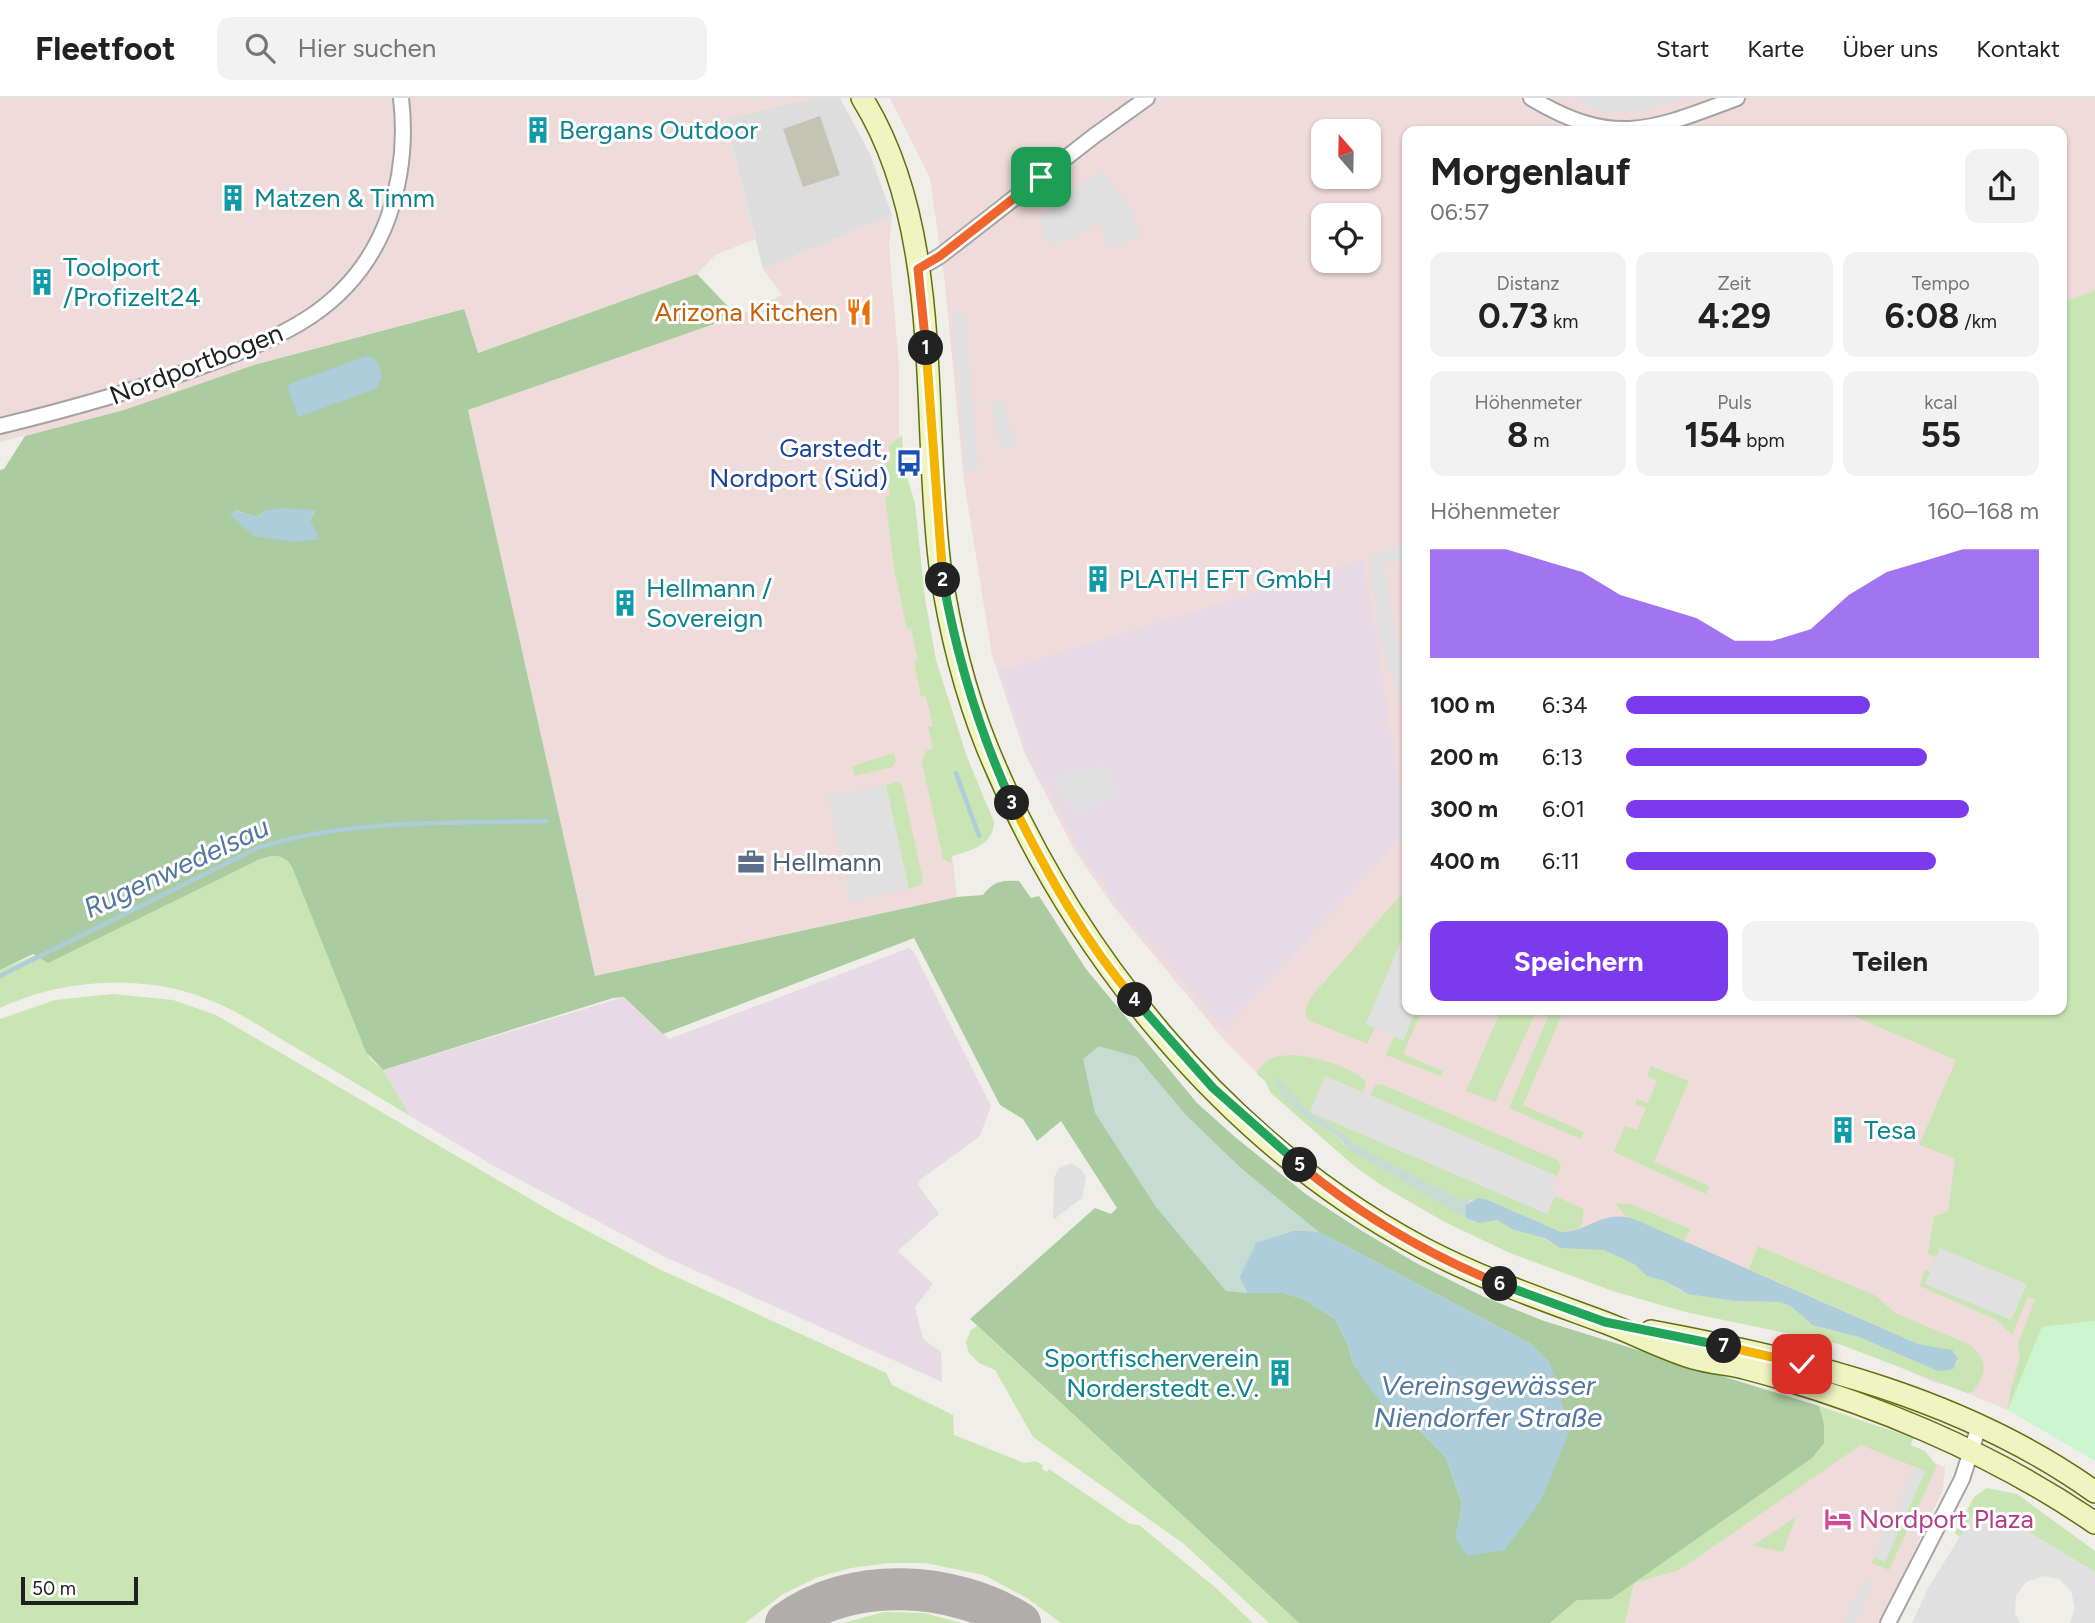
<!DOCTYPE html>
<html lang="de">
<meta charset="utf-8">
<style>
body{margin:0;font-family:Figtree,sans-serif;background:#f2f2f2;color:#222;height:100vh;display:flex;flex-direction:column;font-size:26px;white-space:nowrap}
*{box-sizing:border-box;margin:0}
p{font-size:23px;color:#767676}
.icon{flex:none;width:38px;height:38px;fill:none;stroke:currentColor;stroke-width:2;stroke-linecap:round;stroke-linejoin:round}
.map{position:relative;flex:1;overflow:hidden}
.panel{position:absolute;left:1402px;top:28px;width:665px;height:889px;display:flex;flex-direction:column;background:#fff;border-radius:14px;box-shadow:0 2px 5px #0004}
.panel>*{flex:none}
.needle{width:46px;rotate:340deg}
.fabs{position:absolute;left:1311px;top:21px;display:grid;gap:14px}
.fabs a{display:grid;place-items:center;width:70px;height:70px;border-radius:14px;background:#fff;box-shadow:0 2px 5px #0004;font-size:35px}
.scale{position:absolute;left:21px;bottom:18px;width:117px;box-sizing:border-box;padding-left:7px;border:4px solid #202020;border-top:0;font-size:19px;line-height:24px;white-space:nowrap;color:#202020;-webkit-text-stroke:5px #fff;paint-order:stroke}
.pin{position:absolute;display:grid;place-items:center;width:60px;height:60px;color:#fff;margin:-30px;border-radius:14px;box-shadow:0 4px 10px #0006}
.km{position:absolute;width:35px;height:35px;margin:-18px;border-radius:50%;background:#222;color:#fff;font-size:19px;line-height:35px;text-align:center}
.round{display:grid;place-items:center;flex:none;width:74px;height:74px;border-radius:14px;background:#f2f2f2}
.headline{display:flex;align-items:center;justify-content:space-between;height:119px;padding:0 28px}
h1{font-size:38px;font-weight:700;line-height:52px}
.stats{display:grid;grid-template-columns:repeat(3,1fr);gap:10px;height:119px;padding:7px 28px}
.stats div{display:grid;align-content:center;border-radius:14px;background:#f2f2f2;text-align:center}
.stats b{font-size:35px;font-weight:700}
.stats small{font-size:19px;font-weight:400}
.stats p{font-size:19px}
.chart{height:196px;padding:14px 28px}
.chart p{display:flex;justify-content:space-between}
.chart svg{width:100%;height:126px;margin-top:7px;fill:#7c3aed;opacity:.7}
.button{display:flex;gap:14px;margin-top:auto;padding:14px 28px}
.button a{flex:1;height:80px;border-radius:14px;background:#7c3aed;color:#fff;font-size:28px;font-weight:700;line-height:80px;text-align:center}
.button a+a{background:#f2f2f2;color:#222}
ul{padding:0 28px;list-style:none;font-size:23px}
li{display:grid;grid-template-columns:112px 84px 1fr;align-items:center;height:52px}
li i{height:18px;border-radius:9px;background:#7c3aed}
header{display:flex;align-items:center;gap:42px;box-sizing:border-box;height:98px;padding:0 35px;background:#fff;border-bottom:2px solid #e0e0e0}
header strong{font-size:33px}
nav{display:flex;gap:38px;margin-inline-start:auto;font-size:24px}
.search{width:490px;height:63px;background:#f2f2f2;display:flex;align-items:center;gap:18px;box-sizing:border-box;padding:0 24px;border-radius:14px;color:#767676;font-size:26px}
.map>svg:first-child{display:block}
.residential{fill:#dedddd}
.commercial{fill:#efdbd9;fill-rule:evenodd}
.industrial{fill:#e8dae5}
.construction{fill:#c3c4b4}
.grass{fill:#c9e5b3}
.forest{fill:#abcba0;fill-rule:evenodd}
.wetland{fill:#c6dcd3}
.park{fill:#caf5cf}
.parking{fill:#e0e0e0}
.water{fill:#accdd9}
.lines{fill:none;stroke-linecap:round;stroke-linejoin:round}
.stream{stroke:#accdd9;stroke-width:4.5}
.taxiway{stroke:#afaeab;stroke-width:42}
.minor-casing{stroke:#a4a4a4;stroke-width:18}
.secondary-casing{stroke:#61700f;stroke-width:24}
.minor{stroke:#fff;stroke-width:14}
.secondary{stroke:#f0f4c1;stroke-width:21}
.split-1-casing{stroke:#fff;stroke-width:14}
.split-2-casing{stroke:#fff;stroke-width:14}
.split-3-casing{stroke:#fff;stroke-width:14}
.split-4-casing{stroke:#fff;stroke-width:14}
.split-5-casing{stroke:#fff;stroke-width:14}
.split-6-casing{stroke:#fff;stroke-width:14}
.split-7-casing{stroke:#fff;stroke-width:14}
.split-8-casing{stroke:#fff;stroke-width:14}
.split-1{stroke:#f0652b;stroke-width:9}
.split-2{stroke:#f5b400;stroke-width:9}
.split-3{stroke:#22a559;stroke-width:9}
.split-4{stroke:#f5b400;stroke-width:9}
.split-5{stroke:#22a559;stroke-width:9}
.split-6{stroke:#f0652b;stroke-width:9}
.split-7{stroke:#22a559;stroke-width:9}
.split-8{stroke:#f5b400;stroke-width:9}
.labels{text-anchor:middle;stroke-width:6;stroke-linejoin:round;paint-order:stroke}
.culture-label{font-size:26px;fill:#0d838f;stroke:#fff;text-anchor:start}
.food-label{font-size:26px;fill:#c56008;stroke:#fff;text-anchor:end}
.street-label{font-size:26px;fill:#202020;stroke:#fff}
.transit-label{font-size:26px;fill:#164399;stroke:#fff;text-anchor:end}
.service-label{font-size:26px;fill:#4e5e75;stroke:#fff;text-anchor:start}
.hotel-label{font-size:26px;fill:#b23c85;stroke:#fff;text-anchor:start}
.water-label{font-size:28px;font-style:italic;fill:#5176a0;stroke:#fff}
</style>
<header>
<strong>Fleetfoot</strong>
<div class="search"><svg class="icon" aria-label="search" viewBox="0 0 24 24"><circle cx="10" cy="10" r="6"/><path d="M15 15l6 6"/></svg>Hier suchen</div>
<nav><a>Start</a><a>Karte</a><a>Über uns</a><a>Kontakt</a></nav>
</header>
<div class="map">
<svg width="2095" height="1525" viewBox="0 0 2095 1525">
<rect width="100%" height="100%" fill="#f0eee8"/>
<polygon class="residential" points="816,0 840,0 870,56 892,117 763,171 725,20"/>
<g class="commercial">
<polygon points="0,0 816,0 725,21 755,141 715,157 697,176 477,255 463,211 254,267 124,312 0,344"/>
<path d="M890 0H2095V192L2062 205V33H1407V912H1960L2051 1188 2042 1229 2008 1312 1952 1289 1933 1284 1889 1264 1839 1246 1686 1214 1616 1194 1510 1155 1443 1123 1381 1087 1353 1067 1271 995 1265 983 1227 945 1114 809 1075 753 1025 656 992 557 964 383 945 186 930 80ZM1323 33H1368V79H1323ZM1323 117H1368V163H1323Z"/>
<polygon points="892,117 889,147 899,270 899,338 895,346 971,752 952,758 957,799 595,878 468,312 737,218 782,197 763,171"/>
<polygon points="1859,1335 1945,1369 1943,1392 1880,1525 1625,1525 1634,1485"/>
</g>
<g class="industrial">
<polygon points="1364,461 1407,734 1224,932 1121,812 1080,753 1027,657 999,573"/>
<polygon points="909,850 914,854 991,1008 980,1038 920,1082 918,1087 939,1116 898,1153 933,1186 915,1209 923,1241 941,1254 942,1284 665,1159 494,1068 410,1018 383,972 624,899 669,941"/>
</g>
<polygon class="construction" points="820,18 840,77 803,89 783,31"/>
<g class="grass">
<polygon points="2095,192 2095,1223 2042,1229 2008,1312 2011,1290 2020,1259 2018,1246 2035,1201 2028,1199 2012,1237 1997,1222 1920,1188 1925,1172 1930,1174 1925,1186 1940,1150 1936,1159 1928,1156 1934,1118 1948,1114 1955,1060 1919,1047 1956,962 1849,916 1851,912 2062,912 2062,205"/>
<path d="M902 337 904 370 915 405 925 501 936 562 967 659 994 724C993 748 971 752 952 758L951 765 943 761 922 664 926 653 933 650 928 629 933 628 926 598H921L914 563 918 562 911 530 907 531 895 475 885 399 890 398 886 365 891 364 889 348Z"/>
<polygon points="894,655 896,663 893,669 854,678 852,668"/>
<polygon points="898,684 902,688 923,782 921,787 909,791 886,687"/>
<path d="M278 757 284 759 292 769 370 961 383 972 410 1018C370 994 331 970 291 947 262 930 234 910 202 899 138 876 62 881 0 910V872L258 762Z"/>
<polygon points="1407,790 1407,829 1366,926 1375,930 1367,946 1308,922 1305,912 1311,899"/>
<polygon points="113,896 173,902 216,917 554,1115 659,1171 886,1275 892,1287 953,1317 954,1337 1024,1365 1036,1363 1043,1367 1042,1371 1047,1374 1049,1371 1130,1426 1139,1427 1216,1490 1253,1525 1061,1525 1027,1500 984,1477 925,1465 889,1465 851,1470 818,1479 783,1496 745,1525 0,1525 0,921 55,902"/>
<polygon points="1416,912 1422,912 1403,956 1443,973 1441,978 1386,957 1394,938 1403,942"/>
<polygon points="1501,912 1536,913 1495,1004 1466,993"/>
<polygon points="1551,912 1564,912 1523,1007 1584,1034 1581,1041 1509,1010"/>
<path d="M1295 957C1313 959 1357 970 1366 984L1363 994 1325 978 1547 1116 1555 1098 1584 1111 1581 1130 1561 1134 1488 1102 1458 1101 1354 1046 1339 1032 1309 1014 1278 981 1277 988C1292 1005 1307 1020 1327 1032 1335 1037 1339 1037 1342 1046L1473 1124 1497 1122 1514 1132 1539 1137 1552 1146 1604 1152 1634 1166 1647 1178 1665 1183 1680 1193 1736 1203 1779 1204 1791 1208 1812 1227 1859 1239 1938 1273 1958 1265 1956 1255 1918 1246 1749 1171 1758 1148 1876 1198 1895 1215 1970 1247C1989 1262 1987 1277 1972 1294L1967 1295 1839 1246 1686 1214 1616 1194 1510 1155 1443 1123 1381 1087 1353 1067 1271 995 1265 983 1257 976C1264 959 1279 957 1295 957Z"/>
<polygon points="1651,968 1689,983 1654,1064 1709,1088 1706,1096 1614,1054 1625,1028 1637,1032 1646,1010 1635,1006 1637,1001 1648,1005 1657,983 1647,978"/>
<polygon points="1381,986 1558,1062 1561,1069 1557,1078 1370,997 1375,988"/>
<polygon points="1615,1105 1631,1106 1690,1131 1684,1143 1625,1118"/>
<polygon points="977,1228 1299,1525 1269,1525 1184,1446 1033,1339 995,1272 979,1265 969,1255 966,1244 971,1232"/>
<polygon points="1819,1308 1913,1340 1911,1347 1925,1353 1937,1368 1889,1472 1872,1465 1874,1459 1885,1464 1925,1373 1861,1347 1679,1472 1634,1485 1625,1525 1550,1525 1577,1502 1611,1500 1824,1325"/>
<polygon points="1987,1390 2017,1396 2095,1453 2095,1474 1993,1413 1987,1422 1975,1415 1960,1439 1955,1435 1974,1399"/>
<polygon points="1796,1419 1783,1454 1753,1448"/>
<polygon points="884,1514 924,1515 961,1525 843,1525"/>
</g>
<path class="forest" d="M697 176 737 218 468 312 595 878 957 799 983 797C993 783 1003 782 1019 783L1031 800 1039 798 1086 871 1197 1005 1235 1039 1307 1097 1362 1133 1416 1165 1484 1199 1544 1223 1819 1308 1824 1325V1345L1812 1360 1611 1501 1577 1502 1550 1525H1299L970 1221 1095 1110 1111 1116 1117 1110 1061 1023 1037 1043 1023 1021 1000 1007 914 840 663 936 624 899 613 900 383 972 366 954 292 769C283 754 273 757 258 762L48 865 33 856 0 872V372L4 371 25 338 124 312 254 267 464 211 478 255ZM235 412 256 419 267 412 315 413 310 422 254 438ZM1319 1134 1529 1245 1549 1264 1456 1440 1462 1406 1446 1359 1416 1329 1386 1309 1353 1265 1347 1244 1334 1220 1306 1202 1285 1195Z"/>
<g class="wetland">
<polygon points="1099,948 1137,959 1186,1017 1242,1071 1319,1134 1293,1133 1240,1179 1248,1195 1226,1193 1156,1109 1095,1015 1083,961"/>
<path d="M1274 980 1278 981 1309 1014 1339 1032 1354 1046 1458 1101H1471L1465 1107 1466 1120 1350 1052C1344 1047 1341 1040 1335 1036 1314 1025 1280 1005 1274 980Z"/>
</g>
<polygon class="park" points="2095,1223 2095,1363 2008,1312 2042,1229"/>
<g class="parking">
<polygon points="1581,0 1689,0 1640,13 1607,15 1582,6"/>
<polygon points="1102,72 1133,113 1141,139 1108,150 1100,123 1073,141 1048,146 1039,117"/>
<polygon points="965,214 979,371 965,372 952,215"/>
<polygon points="1003,301 1016,348 1002,352 989,305"/>
<polygon points="1407,445 1407,458 1385,466 1396,543 1407,576 1407,612 1401,604 1381,546 1369,459"/>
<polygon points="1103,668 1118,696 1075,719 1054,679"/>
<polygon points="886,687 909,791 850,803 828,698"/>
<polygon points="1407,829 1407,912 1416,912 1403,942 1366,926"/>
<polygon points="1325,978 1557,1078 1553,1088 1555,1098 1547,1116 1310,1014"/>
<polygon points="1071,1065 1082,1072 1086,1079 1082,1100 1053,1122 1054,1080 1058,1071"/>
<polygon points="1940,1150 2027,1186 2011,1222 1925,1186"/>
<polygon points="1914,1368 1925,1373 1885,1464 1874,1459"/>
<polygon points="1992,1412 2095,1474 2095,1525 2070,1525 2075,1510 2071,1493 2059,1481 2043,1478 2026,1484 2016,1498 2015,1515 2020,1525 1912,1525 1928,1490 1975,1415 1987,1422"/>
<polygon points="1864,1481 1874,1486 1855,1525 1843,1525"/>
</g>
<g class="water">
<path d="M366 258C378 259 379 268 382 279L376 291 298 319 287 287Z"/>
<polygon points="280,410 315,412 310,422 320,441 293,444 254,438 230,417 235,412 256,419 267,412"/>
<path d="M1478 1100 1488 1102 1561 1134C1589 1134 1602 1111 1634 1121L1918 1246 1952 1252 1958 1260 1953 1271 1938 1273 1859 1239 1812 1227 1791 1208 1779 1204 1736 1203 1688 1196 1665 1183 1647 1178 1634 1166 1604 1152 1560 1150 1545 1140 1514 1132 1497 1122 1479 1125 1466 1120 1465 1107Z"/>
<polygon points="1293,1133 1319,1134 1529,1245 1550,1265 1570,1333 1541,1402 1505,1452 1467,1458 1456,1440 1462,1406 1446,1359 1416,1329 1386,1309 1366,1286 1353,1265 1347,1244 1334,1220 1306,1202 1285,1195 1248,1195 1240,1179 1256,1145"/>
</g>
<g class="lines">
<g class="stream">
<polyline points="956,675 979,738"/>
<path d="M0 878 257 750C350 720 450 726 547 723"/>
</g>
<path class="taxiway" d="M786 1525C853 1477 952 1483 1020 1525"/>
<defs>
<g id="minor">
<path d="M1531 0C1614 50 1652 32 1737 0"/>
<polyline points="918,171 940,158 1094,38 1147,0"/>
<path d="M0 328C66 312 131 294 194 271 280 240 354 212 388 120 402 80 406 42 401 0"/>
<polyline points="1888,1525 1962,1381 1980,1325"/>
</g>
<g id="secondary">
<path d="M862 0C945 133 921 319 940 468 949 529 964 592 987 649 1071 854 1226 1045 1423 1150 1482 1181 1544 1202 1606 1225 1635 1236 1663 1251 1693 1260 1710 1265 1727 1266 1744 1270 1866 1302 1990 1353 2095 1425"/>
<path d="M1651 1233C1807 1262 1965 1301 2095 1394"/>
</g>
</defs>
<use href="#minor" class="minor-casing"/>
<use href="#secondary" class="secondary-casing"/>
<use href="#minor" class="minor"/>
<use href="#secondary" class="secondary"/>
</g>
<g class="lines">
<defs>
<polyline id="split-1" points="926,250 918,171 940,158 1041,79"/>
<polyline id="split-2" points="926,250 943,482"/>
<path id="split-3" d="M943 482C957 560 979 633 1012 705"/>
<path id="split-4" d="M1012 705C1047 775 1084 843 1135 902"/>
<polyline id="split-5" points="1135,902 1213,990 1300,1067"/>
<path id="split-6" d="M1300 1067C1359 1116 1429 1157 1500 1186"/>
<polyline id="split-7" points="1500,1186 1605,1224 1724,1248"/>
<polyline id="split-8" points="1724,1248 1802,1266"/>
</defs>
<use href="#split-1" class="split-1-casing"/>
<use href="#split-2" class="split-2-casing"/>
<use href="#split-3" class="split-3-casing"/>
<use href="#split-4" class="split-4-casing"/>
<use href="#split-5" class="split-5-casing"/>
<use href="#split-6" class="split-6-casing"/>
<use href="#split-7" class="split-7-casing"/>
<use href="#split-8" class="split-8-casing"/>
<use href="#split-1" class="split-1"/>
<use href="#split-2" class="split-2"/>
<use href="#split-3" class="split-3"/>
<use href="#split-4" class="split-4"/>
<use href="#split-5" class="split-5"/>
<use href="#split-6" class="split-6"/>
<use href="#split-7" class="split-7"/>
<use href="#split-8" class="split-8"/>
</g>
<defs>
<symbol id="building-bare" viewBox="-9 -9 18 18"><path d="M-4-6H4V6H1V3H-1V6H-4ZM-2.5-4.3h1.7v1.8h-1.7ZM.8-4.3h1.7v1.8H.8ZM-2.5-1h1.7V.8h-1.7ZM.8-1h1.7V.8H.8Z" fill="#0f9aa8" stroke="#fff" stroke-width="2.5" paint-order="stroke"/></symbol>
<symbol id="restaurant-bare" viewBox="-9 -9 18 18"><path d="M-5-6h1v4h1v-4h1v4h1v-4h1v5L-1.5 .5V6h-2V.5L-5-1ZM5-6V6H3V1.5H1.5Q1.5-4 5-6Z" fill="#e8710a" stroke="#fff" stroke-width="2.5" paint-order="stroke"/></symbol>
<symbol id="bus-bare" viewBox="-9 -9 18 18"><path d="M-5-6H5V4H4V6H2V4H-2V6H-4V4H-5ZM-3.5-4V0h7V-4ZM-3.5 1.2v1.5H-2V1.2ZM2 1.2v1.5H3.5V1.2Z" fill="#1a4fb4" stroke="#fff" stroke-width="2.5" paint-order="stroke"/></symbol>
<symbol id="office-bare" viewBox="-9 -9 18 18"><path d="M-6-3h4V-5.5h4V-3h4V5H-6ZM-1-4.5V-3h2v-1.5ZM-6 0V1H6V0Z" fill="#5c6f8a" stroke="#fff" stroke-width="2.5" paint-order="stroke"/></symbol>
<symbol id="hotel-bare" viewBox="-9 -9 18 18"><path d="M-6-4.5h1.5V1H6V5H4.5V3h-9V5H-6ZM-4 0a1.8 1.8 0 1 1 3.6 0ZM.5 0V-2.5h3Q6-2.5 6 0Z" fill="#d1479c" stroke="#fff" stroke-width="2.5" paint-order="stroke"/></symbol>
</defs>
<g fill-rule="evenodd">
<use href="#building-bare" x="519" y="13" width="38" height="38"/>
<use href="#building-bare" x="214" y="81" width="38" height="38"/>
<use href="#building-bare" x="23" y="165" width="38" height="38"/>
<use href="#restaurant-bare" x="840" y="195" width="38" height="38"/>
<use href="#bus-bare" x="890" y="346" width="38" height="38"/>
<use href="#building-bare" x="1079" y="462" width="38" height="38"/>
<use href="#building-bare" x="606" y="486" width="38" height="38"/>
<use href="#office-bare" x="732" y="745" width="38" height="38"/>
<use href="#building-bare" x="1824" y="1013" width="38" height="38"/>
<use href="#building-bare" x="1261" y="1256" width="38" height="38"/>
<use href="#hotel-bare" x="1819" y="1402" width="38" height="38"/>
</g>
<g class="labels">
<g class="culture-label">
<text x="559" y="41">Bergans Outdoor</text>
<text x="254" y="109">Matzen &amp; Timm</text>
<text x="63" y="178">Toolport<tspan x="63" dy="30">/Profizelt24</tspan></text>
<text x="1119" y="490">PLATH EFT GmbH</text>
<text x="646" y="499">Hellmann /<tspan x="646" dy="30">Sovereign</tspan></text>
<text x="1864" y="1041">Tesa</text>
<text x="1259" y="1269" text-anchor="end">Sportfischerverein<tspan x="1259" dy="30">Norderstedt e.V.</tspan></text>
</g>
<g class="food-label">
<text x="838" y="223">Arizona Kitchen</text>
</g>
<g class="street-label">
<text transform="translate(196 266) rotate(-21)" y="9">Nordportbogen</text>
</g>
<g class="transit-label">
<text x="888" y="359">Garstedt,<tspan x="888" dy="30">Nordport (Süd)</tspan></text>
</g>
<g class="service-label">
<text x="772" y="773">Hellmann</text>
</g>
<g class="hotel-label">
<text x="1859" y="1430">Nordport Plaza</text>
</g>
<g class="water-label">
<text transform="translate(176 769) rotate(-25)" y="10">Rugenwedelsau</text>
<text x="1488" y="1297">Vereinsgewässer<tspan x="1488" dy="32">Niendorfer Straße</tspan></text>
</g>
</g>
</svg>
<div class="fabs">
<a><svg class="needle" viewBox="-14 -14 28 28"><path d="M0-13l5 13h-10z" fill="#e53935"/><path d="M0 13l5-13h-10z" fill="#767676"/></svg></a>
<a><svg class="icon" aria-label="locate" viewBox="0 0 24 24"><circle cx="12" cy="12" r="6"/><path d="M12 2v4M12 18v4M2 12h4M18 12h4"/></svg></a>
</div>
<div class="scale">50 m</div>
<div class="pin" style="left:1041px;top:79px;background:#1e9e55"><svg class="icon" aria-label="arrive" viewBox="0 0 24 24"><path d="M6 21V4h12l-3 4 3 4H6"/></svg></div>
<div class="pin" style="left:1802px;top:1266px;background:#d93025"><svg class="icon" aria-label="check" viewBox="0 0 24 24"><path d="M5 12l5 5 9-10"/></svg></div>
<b class="km" style="left:926px;top:250px">1</b>
<b class="km" style="left:943px;top:482px">2</b>
<b class="km" style="left:1012px;top:705px">3</b>
<b class="km" style="left:1135px;top:902px">4</b>
<b class="km" style="left:1300px;top:1067px">5</b>
<b class="km" style="left:1500px;top:1186px">6</b>
<b class="km" style="left:1724px;top:1248px">7</b>
<section class="panel">
<div class="headline"><div><h1>Morgenlauf</h1><p>06:57</p></div><a class="round"><svg class="icon" aria-label="share" viewBox="0 0 24 24"><path d="M12 15V3M7 8l5-5 5 5M5 13v7h14v-7"/></svg></a></div>
<div class="stats">
<div><p>Distanz</p><b>0.73<small> km</small></b></div>
<div><p>Zeit</p><b>4:29</b></div>
<div><p>Tempo</p><b>6:08<small> /km</small></b></div>
</div>
<div class="stats">
<div><p>Höhenmeter</p><b>8<small> m</small></b></div>
<div><p>Puls</p><b>154<small> bpm</small></b></div>
<div><p>kcal</p><b>55</b></div>
</div>
<div class="chart"><p><span>Höhenmeter</span>160–168 m</p>
<svg viewBox="0 0 160 44" preserveAspectRatio="none"><path d="M0 44V6L10 6L20 6L30 10L40 14L50 22L60 26L70 30L80 38L90 38L100 34L110 22L120 14L130 10L140 6L150 6L160 6V44z"/></svg>
</div>
<ul>
<li><b>100 m</b>6:34<i style="width:59%"></i></li>
<li><b>200 m</b>6:13<i style="width:73%"></i></li>
<li><b>300 m</b>6:01<i style="width:83%"></i></li>
<li><b>400 m</b>6:11<i style="width:75%"></i></li>
</ul>
<div class="button"><a>Speichern</a><a>Teilen</a></div>
</section>
</div>
